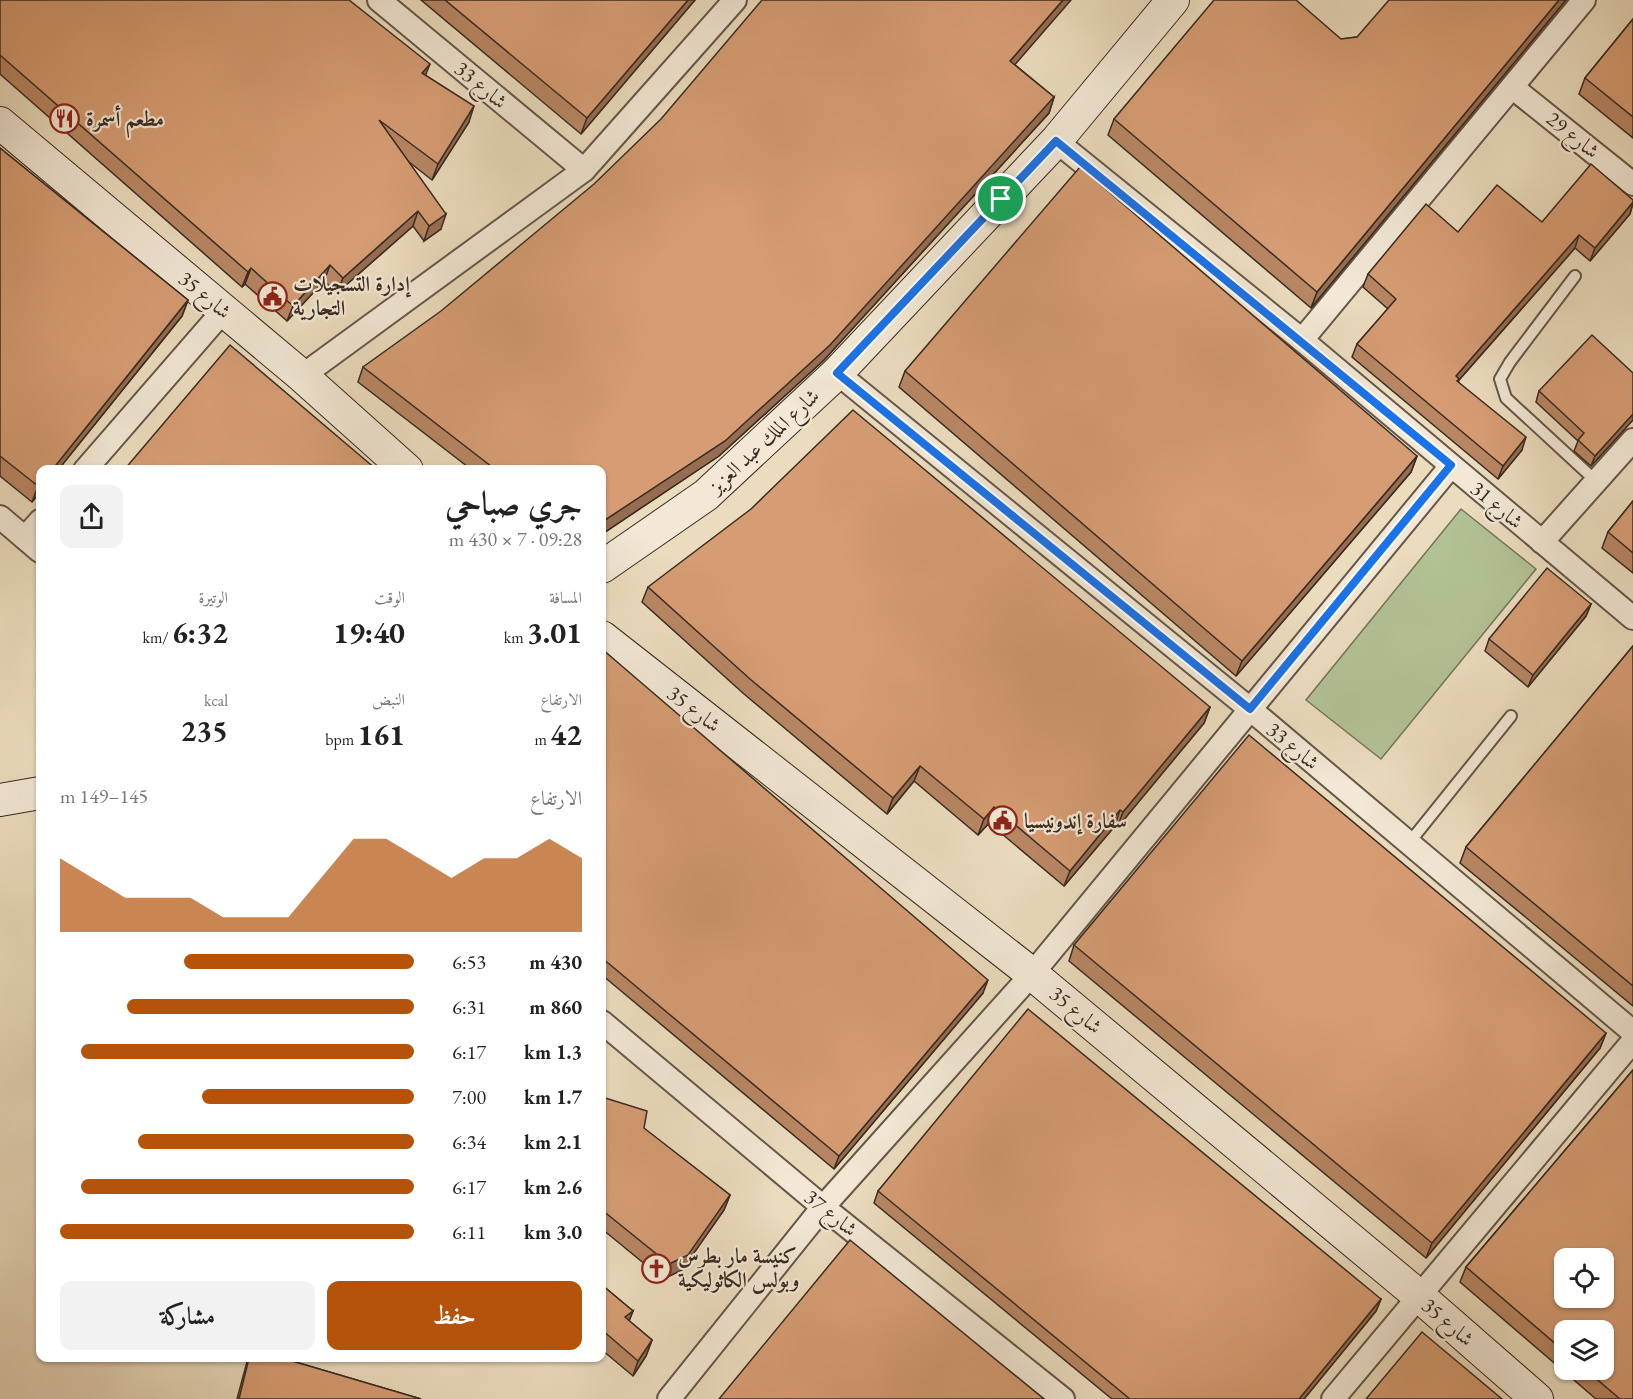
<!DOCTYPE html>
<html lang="ar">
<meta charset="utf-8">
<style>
body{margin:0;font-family:"EB Garamond",Amiri,serif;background:#f2f2f2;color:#222;direction:rtl;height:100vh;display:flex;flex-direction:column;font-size:22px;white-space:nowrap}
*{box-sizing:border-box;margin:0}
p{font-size:20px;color:#767676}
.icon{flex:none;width:33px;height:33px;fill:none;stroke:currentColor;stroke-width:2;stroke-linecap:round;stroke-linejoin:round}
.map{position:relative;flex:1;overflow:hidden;direction:ltr}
.drawer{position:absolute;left:36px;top:465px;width:570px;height:897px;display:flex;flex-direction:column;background:#fff;border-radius:12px;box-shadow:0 2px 4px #0004;direction:rtl}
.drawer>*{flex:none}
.buttons{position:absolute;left:1554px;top:1248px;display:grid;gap:12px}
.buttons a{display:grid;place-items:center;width:60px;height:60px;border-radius:12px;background:#fff;box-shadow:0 2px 4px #0004;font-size:30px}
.pin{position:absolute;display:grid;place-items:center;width:51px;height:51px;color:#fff;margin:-26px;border:3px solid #fff;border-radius:50%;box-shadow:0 2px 6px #0007}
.round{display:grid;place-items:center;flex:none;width:63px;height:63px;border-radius:12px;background:#f2f2f2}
.summary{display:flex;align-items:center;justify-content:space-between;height:102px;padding:0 24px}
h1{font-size:33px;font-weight:700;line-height:45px}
.figures{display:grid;grid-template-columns:repeat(3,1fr);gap:9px;height:102px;padding:6px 24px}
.figures div{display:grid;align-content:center}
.figures b{font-size:30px;font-weight:700}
.figures small{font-size:16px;font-weight:400}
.figures p{font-size:16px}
.chart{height:168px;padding:12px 24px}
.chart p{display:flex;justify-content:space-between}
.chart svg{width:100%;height:108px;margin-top:6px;fill:#b45309;opacity:.7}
.cta{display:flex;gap:12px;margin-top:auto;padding:12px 24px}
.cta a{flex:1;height:69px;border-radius:12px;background:#b45309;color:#fff;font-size:24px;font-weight:700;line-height:69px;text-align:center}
.cta a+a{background:#f2f2f2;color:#222}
ul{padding:0 24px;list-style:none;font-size:20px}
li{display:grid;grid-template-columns:96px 72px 1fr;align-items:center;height:45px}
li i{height:15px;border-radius:8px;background:#b45309}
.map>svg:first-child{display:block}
.green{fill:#b2c295;stroke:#75765c;stroke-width:1.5}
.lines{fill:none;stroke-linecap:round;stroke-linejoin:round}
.lane-casing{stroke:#655749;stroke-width:14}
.street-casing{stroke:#655749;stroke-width:26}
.secondary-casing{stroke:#382b22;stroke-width:34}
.lane{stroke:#f2e8d5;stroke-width:10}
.street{stroke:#f2e8d5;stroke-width:22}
.secondary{stroke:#f2e8d5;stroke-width:32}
.wall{fill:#b88663;stroke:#382b22;stroke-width:1.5;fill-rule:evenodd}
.shaded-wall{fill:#966d50;stroke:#382b22;stroke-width:1.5}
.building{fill:#d69c73;stroke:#382b22;stroke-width:1.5;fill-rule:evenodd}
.route-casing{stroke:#fff;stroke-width:12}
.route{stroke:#1a73e8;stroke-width:8}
.labels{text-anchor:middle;stroke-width:4.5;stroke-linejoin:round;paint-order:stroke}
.street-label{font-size:21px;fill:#382b22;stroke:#f2e8d5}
.poi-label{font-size:21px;font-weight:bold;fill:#382b22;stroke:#f2e8d5;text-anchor:start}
</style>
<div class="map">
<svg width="1633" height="1399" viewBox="0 0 1633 1399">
<rect width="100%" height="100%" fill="#ebdcbe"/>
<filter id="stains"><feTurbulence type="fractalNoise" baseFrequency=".00333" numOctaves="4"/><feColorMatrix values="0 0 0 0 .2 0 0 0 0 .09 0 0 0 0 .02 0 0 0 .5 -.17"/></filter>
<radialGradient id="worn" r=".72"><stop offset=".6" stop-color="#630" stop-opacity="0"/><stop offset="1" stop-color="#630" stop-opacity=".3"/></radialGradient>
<polygon class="green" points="1461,509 1536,569 1381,759 1306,700"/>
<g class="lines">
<defs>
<g id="lane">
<polyline points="1575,276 1510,362 1500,379 1506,398 1596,481"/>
<polyline points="1409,843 1511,716"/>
</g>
<g id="street">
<polyline points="379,0 584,170"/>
<polyline points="1512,87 1633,184"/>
<polyline points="1056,141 1302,340 1633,618"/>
<polyline points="1302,340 1584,0"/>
<polyline points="837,373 1250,709 1633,1032"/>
<polyline points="302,376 584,170 735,0"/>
<polyline points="85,470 224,310"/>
<polyline points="0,517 40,551"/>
<polyline points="25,538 40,521"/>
<polyline points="1542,542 1633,440"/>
<polyline points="602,1022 823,1207 1063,1399"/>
<polyline points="669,1399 823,1207 1032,974 1451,466"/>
<polyline points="1333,1399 1633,1041"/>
</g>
<g id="secondary">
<polyline points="0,123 302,376 407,470"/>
<polyline points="602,567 706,495 837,373 1056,141 1173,0"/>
<polyline points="602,637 1032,974 1419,1296 1537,1399"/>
<polyline points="0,800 40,793"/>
</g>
</defs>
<use href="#lane" class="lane-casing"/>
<use href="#street" class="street-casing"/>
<use href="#secondary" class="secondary-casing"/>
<use href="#lane" class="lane"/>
<use href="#street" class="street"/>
<use href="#secondary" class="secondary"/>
</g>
<g class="wall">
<polygon points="0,0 426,76 469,122 432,180 409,162 441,229 424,241 413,226 337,293 324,281 287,321 245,284 242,287 0,74"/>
<polygon points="421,0 695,0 581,134"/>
<polygon points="1566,0 1311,308 1108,135 1114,119 1341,39 1357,37"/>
<polygon points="1633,19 1633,138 1579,94 1585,78"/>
<polygon points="1015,65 1054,97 1049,113 824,360 719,456 602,534 602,470 472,470 358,382 363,367"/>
<polygon points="0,148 188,300 182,316 58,470 40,470 40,492 32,502 0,476"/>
<polygon points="1633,200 1633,204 1630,214 1590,261 1575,248 1459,380 1458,382 1522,450 1498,479 1352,357 1357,344 1388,309 1363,287 1368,274 1458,232 1542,222"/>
<polygon points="905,371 1417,456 1411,472 1236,676 899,387"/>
<polygon points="1633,373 1633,420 1591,466 1574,451 1578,441 1536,402 1539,391"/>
<polygon points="1633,501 1633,573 1602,548 1608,532"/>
<polygon points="648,587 1210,707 1204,723 1117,828 1115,826 1064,886 989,823 978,835 914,781 887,814 744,694 642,602"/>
<polygon points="1591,604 1586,616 1528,687 1485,651 1489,639"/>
<polygon points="1633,646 1633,1006 1460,863 1466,847"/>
<polygon points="602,649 983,993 834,1169 602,975"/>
<polygon points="1074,945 1606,1033 1600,1048 1426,1258 1069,961"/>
<path d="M1633 1070V1399H1596L1460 1282 1466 1267ZM1564 1258H1604V1298H1564ZM1564 1330H1604V1370H1564Z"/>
<polygon points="602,1097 730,1195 724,1210 682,1270 663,1279 602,1229"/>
<polygon points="878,1191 1381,1299 1376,1311 1304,1399 1112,1399 874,1203"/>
<polygon points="602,1285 633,1311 629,1321 652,1340 646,1356 633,1376 602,1350"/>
<polygon points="248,1358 282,1358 421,1399 237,1399"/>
</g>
<g class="shaded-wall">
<polygon points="688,0 695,0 581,134 587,118"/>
<polygon points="1063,0 1071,0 1005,76 1010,61"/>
<polygon points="1559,0 1566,0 1311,308 1317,292"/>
<polygon points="430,64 424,79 422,73"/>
<polygon points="1054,97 1049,113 824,360 719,456 602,534 602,522"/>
<polygon points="474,106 469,122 432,180 438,164"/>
<polygon points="1633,202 1630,214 1590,261 1595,248"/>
<polygon points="418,211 413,226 337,293 343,278"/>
<polygon points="446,214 441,229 424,241 429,226"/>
<polygon points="1579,235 1575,248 1459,380 1455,392 1456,376"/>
<polygon points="330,265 324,281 287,321 293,306"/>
<polygon points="251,268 245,284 242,287 248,272"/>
<polygon points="188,300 182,316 58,470 52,470"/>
<polygon points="1633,414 1633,420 1591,466 1595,456"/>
<polygon points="1526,437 1522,450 1498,479 1503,466"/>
<polygon points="1417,456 1411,472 1236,676 1242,661"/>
<polygon points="40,483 40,492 32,502 38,486"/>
<polygon points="1591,604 1586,616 1528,687 1533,675"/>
<polygon points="1210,707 1204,723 1117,828 1123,812"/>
<polygon points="920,766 914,781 887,814 893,798"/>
<polygon points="994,807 989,823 978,835 984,819"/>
<polygon points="1120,810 1115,826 1064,886 1070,871"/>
<polygon points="988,980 983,993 834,1169 839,1156"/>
<polygon points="1606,1033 1600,1048 1426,1258 1432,1243"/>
<polygon points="730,1195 724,1210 682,1270 663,1279 669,1264"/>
<polygon points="1381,1299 1376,1311 1304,1399 1299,1399"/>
<polygon points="633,1311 627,1326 625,1317"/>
<polygon points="652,1340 646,1356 633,1376 638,1361"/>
</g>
<g class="building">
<polygon points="0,0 349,0 430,64 422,73 474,106 438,164 379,120 446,214 429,226 418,211 343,278 330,265 293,306 251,268 248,272 0,55"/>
<polygon points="445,0 688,0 587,118"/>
<polygon points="762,0 1063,0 1010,61 1054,97 830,345 725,441 602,522 602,470 496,470 363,367 441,311 594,184 661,119"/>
<polygon points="1214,0 1296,0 1341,39 1357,37 1389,0 1559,0 1317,292 1114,119"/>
<polygon points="1633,19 1633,117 1585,78"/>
<polygon points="0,148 188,300 52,470 40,470 40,483 38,486 0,456"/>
<polygon points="1591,164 1633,200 1633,202 1595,248 1579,235 1456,376 1459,379 1457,381 1526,437 1503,466 1357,344 1396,299 1368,274 1426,204 1458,232 1497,185 1542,222"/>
<polygon points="1080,167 1417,456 1242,661 905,371"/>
<polygon points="1592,335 1633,373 1633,414 1595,456 1578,440 1584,433 1539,391"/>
<polygon points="230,345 377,470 124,470"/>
<polygon points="853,410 1210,707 1123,812 1120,810 1070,871 994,807 984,819 920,766 893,798 750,679 648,587 751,509"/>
<polygon points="1633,501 1633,553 1608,532"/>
<polygon points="1547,568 1591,604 1533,675 1489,639"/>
<polygon points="1633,646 1633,986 1466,847"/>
<polygon points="602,649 988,980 839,1156 602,958"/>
<polygon points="1249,735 1606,1033 1432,1243 1074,945"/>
<polygon points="1028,1009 1381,1299 1299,1399 1130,1399 878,1191"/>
<path d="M1633 1070V1399H1620L1586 1370H1604V1330H1564V1351L1466 1267ZM1564 1258H1604V1298H1564Z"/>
<polygon points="602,1097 647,1111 644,1128 730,1195 688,1255 669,1264 602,1210"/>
<polygon points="850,1240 1044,1399 719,1399"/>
<polygon points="602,1285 633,1311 625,1317 652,1340 638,1361 602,1330"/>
<polygon points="1422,1332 1502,1399 1366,1399"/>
<polygon points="249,1358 282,1358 421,1399 239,1399"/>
</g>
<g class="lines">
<defs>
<polygon id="route" points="1056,141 1451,465 1250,709 837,373"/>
</defs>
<use href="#route" class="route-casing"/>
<use href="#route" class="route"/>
</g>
<defs>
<symbol id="restaurant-ring" viewBox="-11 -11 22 22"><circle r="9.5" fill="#f2e8d5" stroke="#8f2418" stroke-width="1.5"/><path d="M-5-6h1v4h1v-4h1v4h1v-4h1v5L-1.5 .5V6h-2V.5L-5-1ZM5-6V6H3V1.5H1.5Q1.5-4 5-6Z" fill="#8f2418"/></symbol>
<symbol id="civic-ring" viewBox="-11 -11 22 22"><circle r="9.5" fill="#f2e8d5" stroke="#8f2418" stroke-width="1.5"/><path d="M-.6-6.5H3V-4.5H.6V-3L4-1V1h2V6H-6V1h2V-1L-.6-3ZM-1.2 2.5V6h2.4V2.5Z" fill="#8f2418"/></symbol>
<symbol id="church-ring" viewBox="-11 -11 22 22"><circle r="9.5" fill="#f2e8d5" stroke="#8f2418" stroke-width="1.5"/><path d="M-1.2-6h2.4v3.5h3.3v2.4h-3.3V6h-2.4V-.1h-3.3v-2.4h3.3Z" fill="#8f2418"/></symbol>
</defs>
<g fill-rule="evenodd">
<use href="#restaurant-ring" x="48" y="102" width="33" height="33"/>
<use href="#civic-ring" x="256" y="280" width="33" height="33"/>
<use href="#civic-ring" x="986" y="804" width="33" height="33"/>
<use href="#church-ring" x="640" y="1252" width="33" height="33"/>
</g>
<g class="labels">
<g class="street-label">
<text transform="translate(481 85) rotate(40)" y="7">شارع 33</text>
<text transform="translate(1573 135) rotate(39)" y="7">شارع 29</text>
<text transform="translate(205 295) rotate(40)" y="7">شارع 35</text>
<text transform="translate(764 441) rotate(-43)" y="7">شارع الملك عبد العزيز</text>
<text transform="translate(1497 505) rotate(40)" y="7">شارع 31</text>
<text transform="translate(694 709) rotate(38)" y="7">شارع 35</text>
<text transform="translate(1293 746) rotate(40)" y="7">شارع 33</text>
<text transform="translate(1076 1010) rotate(40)" y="7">شارع 35</text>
<text transform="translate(831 1213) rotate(39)" y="7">شارع 37</text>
<text transform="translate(1448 1322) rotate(41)" y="7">شارع 35</text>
</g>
<g class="poi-label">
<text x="86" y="126">مطعم أسمرة</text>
<text x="293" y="291">إدارة التسجيلات<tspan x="293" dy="24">التجارية</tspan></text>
<text x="1024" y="828">سفارة إندونيسيا</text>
<text x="678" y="1263">كنيسة مار بطرس<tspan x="678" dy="24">وبولس الكاثوليكية</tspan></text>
</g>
</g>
<rect width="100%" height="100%" filter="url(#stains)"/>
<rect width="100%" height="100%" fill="url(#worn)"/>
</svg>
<div class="buttons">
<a><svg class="icon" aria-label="locate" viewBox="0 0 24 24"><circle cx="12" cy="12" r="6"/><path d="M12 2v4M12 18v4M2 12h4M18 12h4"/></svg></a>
<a><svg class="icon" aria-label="layers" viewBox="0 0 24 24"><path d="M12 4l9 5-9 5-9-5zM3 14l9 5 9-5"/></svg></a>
</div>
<div class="pin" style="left:1001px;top:199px;background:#1e9e55"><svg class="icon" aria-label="arrive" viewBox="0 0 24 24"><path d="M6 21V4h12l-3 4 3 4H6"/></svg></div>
<section class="drawer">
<div class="summary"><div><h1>جري صباحي</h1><p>09:28 · 7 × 430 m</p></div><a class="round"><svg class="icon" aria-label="share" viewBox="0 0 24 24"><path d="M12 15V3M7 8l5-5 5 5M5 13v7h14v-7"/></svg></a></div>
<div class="figures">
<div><p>المسافة</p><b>3.01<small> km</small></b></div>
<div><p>الوقت</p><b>19:40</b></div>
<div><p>الوتيرة</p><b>6:32<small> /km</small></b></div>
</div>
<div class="figures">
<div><p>الارتفاع</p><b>42<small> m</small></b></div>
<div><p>النبض</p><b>161<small> bpm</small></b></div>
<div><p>kcal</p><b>235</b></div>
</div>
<div class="chart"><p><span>الارتفاع</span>145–149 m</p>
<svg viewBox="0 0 160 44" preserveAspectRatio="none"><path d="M0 44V14L10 22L20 30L30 30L40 30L50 38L60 38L70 38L80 22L90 6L100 6L110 14L120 22L130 14L140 14L150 6L160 14V44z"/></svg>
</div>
<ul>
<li><b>430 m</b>6:53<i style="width:65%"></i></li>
<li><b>860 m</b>6:31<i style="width:81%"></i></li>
<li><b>1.3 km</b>6:17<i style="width:94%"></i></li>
<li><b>1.7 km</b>7:00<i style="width:60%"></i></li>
<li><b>2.1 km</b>6:34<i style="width:78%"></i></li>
<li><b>2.6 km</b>6:17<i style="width:94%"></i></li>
<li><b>3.0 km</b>6:11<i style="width:100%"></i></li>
</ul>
<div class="cta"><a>حفظ</a><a>مشاركة</a></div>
</section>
</div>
